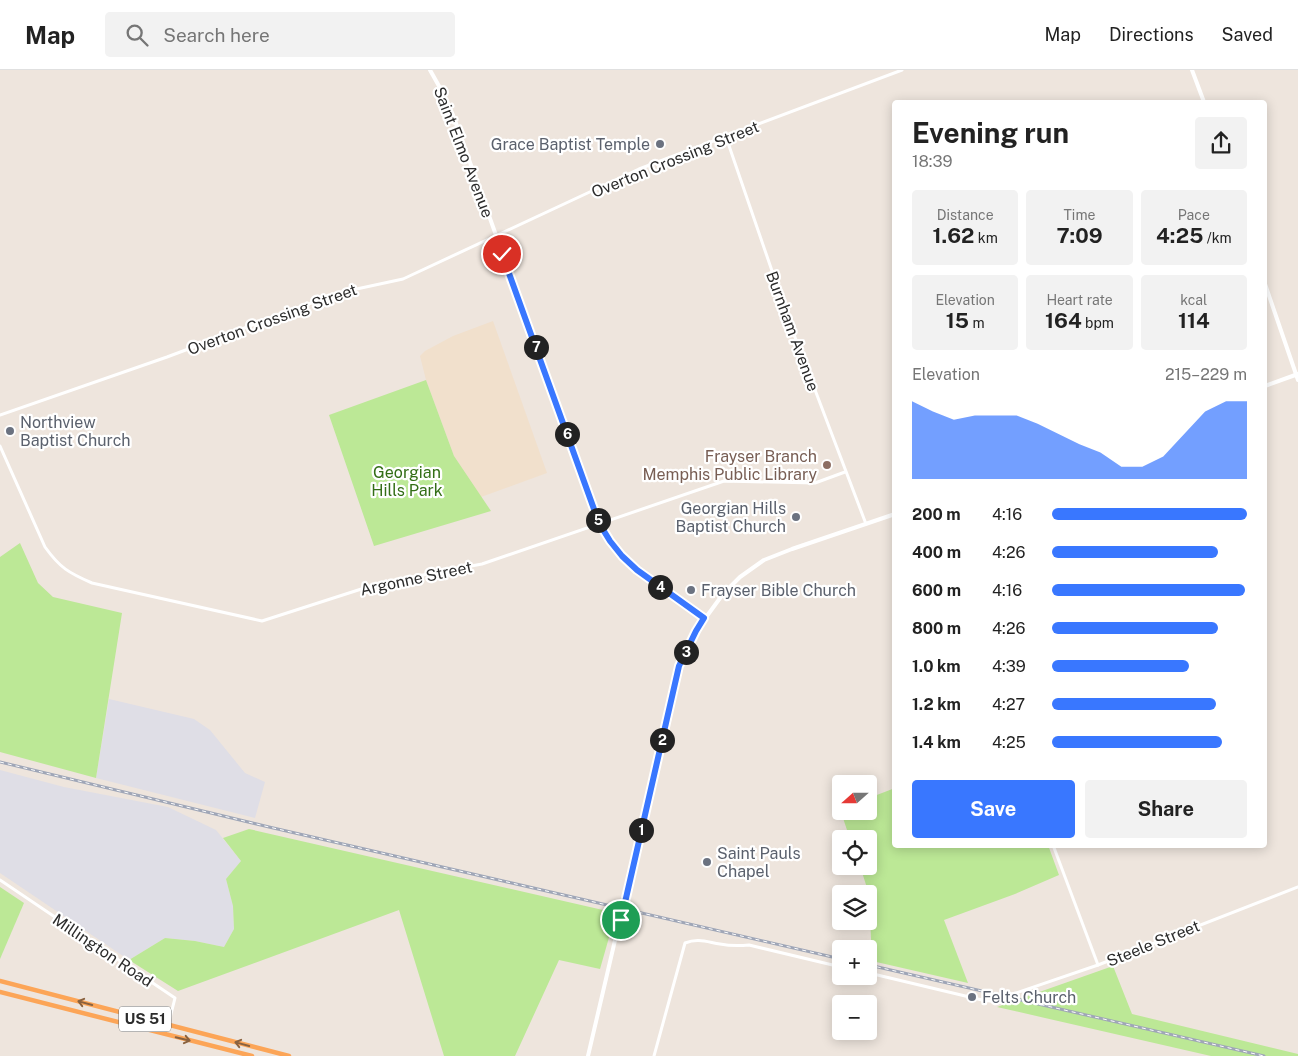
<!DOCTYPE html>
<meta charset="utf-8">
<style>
body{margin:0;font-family:"Public Sans",sans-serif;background:#f2f2f2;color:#222;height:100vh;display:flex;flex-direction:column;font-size:19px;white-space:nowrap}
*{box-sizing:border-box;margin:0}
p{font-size:16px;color:#767676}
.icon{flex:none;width:28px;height:28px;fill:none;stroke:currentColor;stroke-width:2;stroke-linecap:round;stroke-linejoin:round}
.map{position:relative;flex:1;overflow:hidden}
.side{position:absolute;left:892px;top:30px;width:375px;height:748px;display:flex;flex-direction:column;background:#fff;border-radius:5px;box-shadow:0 2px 12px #0003}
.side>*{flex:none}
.needle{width:32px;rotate:249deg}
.controls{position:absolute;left:832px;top:705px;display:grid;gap:10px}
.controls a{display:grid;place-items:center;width:45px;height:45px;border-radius:5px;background:#fff;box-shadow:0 2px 12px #0003;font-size:25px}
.pin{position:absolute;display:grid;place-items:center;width:42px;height:42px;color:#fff;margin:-21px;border:2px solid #fff;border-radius:50%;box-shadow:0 1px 5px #0007}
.km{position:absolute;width:25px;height:25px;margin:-12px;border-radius:50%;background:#222;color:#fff;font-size:14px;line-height:25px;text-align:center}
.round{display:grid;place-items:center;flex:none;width:52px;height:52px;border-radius:5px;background:#f2f2f2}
.head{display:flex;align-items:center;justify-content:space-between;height:85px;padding:0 20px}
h1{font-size:28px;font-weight:700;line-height:38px}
.figures{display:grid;grid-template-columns:repeat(3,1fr);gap:8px;height:85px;padding:5px 20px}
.figures div{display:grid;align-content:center;border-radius:5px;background:#f2f2f2;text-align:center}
.figures b{font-size:21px;font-weight:700}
.figures small{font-size:14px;font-weight:400}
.figures p{font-size:14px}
.chart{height:140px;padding:10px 20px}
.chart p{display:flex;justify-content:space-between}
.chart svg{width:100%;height:90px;margin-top:5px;fill:#3977ff;opacity:.7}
.button{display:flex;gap:10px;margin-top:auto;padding:10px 20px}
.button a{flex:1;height:58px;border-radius:5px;background:#3977ff;color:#fff;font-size:20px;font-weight:700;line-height:58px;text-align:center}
.button a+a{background:#f2f2f2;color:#222}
ul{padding:0 20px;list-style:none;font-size:16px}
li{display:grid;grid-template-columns:80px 60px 1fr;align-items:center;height:38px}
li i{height:12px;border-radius:6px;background:#3977ff}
header{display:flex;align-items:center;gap:30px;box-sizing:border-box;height:70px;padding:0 25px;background:#fff;border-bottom:1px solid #e0e0e0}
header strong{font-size:24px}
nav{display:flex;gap:28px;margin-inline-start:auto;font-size:18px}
.search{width:350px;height:45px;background:#f2f2f2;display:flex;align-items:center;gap:12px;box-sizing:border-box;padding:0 18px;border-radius:5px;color:#767676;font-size:19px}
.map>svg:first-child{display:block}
.industrial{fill:#dfdee6}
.education{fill:#f1e0cc}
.green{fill:#bce896}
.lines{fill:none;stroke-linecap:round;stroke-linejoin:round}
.tertiary{stroke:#fff;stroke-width:3}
.secondary{stroke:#fff;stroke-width:4}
.trunk{stroke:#fca557;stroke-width:4.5}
.rail-casing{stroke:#9fa6b7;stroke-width:3}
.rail{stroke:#fff;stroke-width:1;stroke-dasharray:4;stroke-linecap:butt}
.oneway{stroke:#8a623f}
.route-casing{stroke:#fff;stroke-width:10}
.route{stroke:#3977ff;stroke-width:6}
.worship-dot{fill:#6b7280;stroke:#fff;stroke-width:2}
.education-dot{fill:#8d6e63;stroke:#fff;stroke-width:2}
.labels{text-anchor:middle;stroke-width:4.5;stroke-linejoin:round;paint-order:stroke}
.shield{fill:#fff;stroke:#6b6b6b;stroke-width:1}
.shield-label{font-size:15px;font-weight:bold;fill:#2c2c2c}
.worship-label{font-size:16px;fill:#5b616d;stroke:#fff;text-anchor:start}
.street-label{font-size:16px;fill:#2c2c2c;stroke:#fff}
.education-label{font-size:16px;fill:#785e54;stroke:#fff;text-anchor:end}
.park-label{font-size:16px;fill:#336e16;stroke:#fff}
</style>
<header>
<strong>Map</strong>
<div class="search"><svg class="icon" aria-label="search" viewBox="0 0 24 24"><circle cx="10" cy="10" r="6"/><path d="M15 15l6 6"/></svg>Search here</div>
<nav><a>Map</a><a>Directions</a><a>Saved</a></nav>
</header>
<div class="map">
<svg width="1298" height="986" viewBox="0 0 1298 986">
<rect width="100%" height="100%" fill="#eee5dd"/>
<g class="industrial">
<polygon points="109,629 194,649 210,660 245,703 265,712 255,748 96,708"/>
<polygon points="0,700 64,717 168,737 216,760 241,791 226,809 233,836 234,859 224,877 195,871 165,868 129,890 0,803"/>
</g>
<polygon class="education" points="493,251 547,403 481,427 454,386 426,310 420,286 425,281 453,266"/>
<g class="green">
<polygon points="426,310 454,386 491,441 374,476 329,345"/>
<polygon points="20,473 38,513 53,527 122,543 96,708 0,682 0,487"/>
<polygon points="895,718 895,775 1048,775 1059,805 1015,824 944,850 968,913 872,891 869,824 860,796 869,796 869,769 850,769 840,739 841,739 841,741 869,741 869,728"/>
<polygon points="249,759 616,843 600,899 559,890 515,986 444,986 399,840 178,921 129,890 165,868 195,871 224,877 234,859 233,836 226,809 241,791 223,768"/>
<polygon points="0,817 24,833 0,889"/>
<polygon points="1113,896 1132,944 1298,984 1298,986 1211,986 997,937"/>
</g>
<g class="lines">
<g class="tertiary">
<polyline points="726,67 793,262 866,454"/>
<polyline points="0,345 167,287 338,223 403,209 639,99 902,0"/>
<path d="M0 376 45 477C60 498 69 503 92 513L262 551 380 513 482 494 724 411 815 413 845 402"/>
<polyline points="1053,775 1098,895"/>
<polyline points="0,810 175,928 166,964"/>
<polyline points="869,903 982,930 998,932 1013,924 1098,895 1298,817"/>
<path d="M654 986 685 873C698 868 707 872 720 874 730 876 739 876 749 875L841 897"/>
</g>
<g class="secondary">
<polyline points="430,0 444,25 453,45 599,453 610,471 622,486 637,500 704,548"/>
<polyline points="1192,0 1204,32"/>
<polyline points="1265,214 1298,310"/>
<polyline points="1265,316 1298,304"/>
<polyline points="588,986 679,596 696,561 723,524 740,507 764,490 792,479 895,444"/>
</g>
<g class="trunk">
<polyline points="0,911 289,986"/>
<polyline points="0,922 252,986"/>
</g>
<defs>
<g id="rail">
<polyline points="0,692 269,757 841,889"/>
<polyline points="869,895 1264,986"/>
</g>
</defs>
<use href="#rail" class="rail-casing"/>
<use href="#rail" class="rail"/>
</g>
<defs><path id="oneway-shaft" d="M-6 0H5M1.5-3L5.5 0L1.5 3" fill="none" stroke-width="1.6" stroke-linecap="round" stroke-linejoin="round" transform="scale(1.25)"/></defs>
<g class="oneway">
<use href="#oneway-shaft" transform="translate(85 933) rotate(-165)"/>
<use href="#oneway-shaft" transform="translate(183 969) rotate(14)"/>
<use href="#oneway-shaft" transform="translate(242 974) rotate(-165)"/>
</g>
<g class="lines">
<defs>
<polyline id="route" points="502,184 599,453 610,471 622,486 637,500 704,548 696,561 679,596 621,850"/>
</defs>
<use href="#route" class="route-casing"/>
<use href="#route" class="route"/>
</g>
<g class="worship-dot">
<circle cx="660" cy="74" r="5"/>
<circle cx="10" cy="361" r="5"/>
<circle cx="796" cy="447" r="5"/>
<circle cx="691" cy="520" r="5"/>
<circle cx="707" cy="792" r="5"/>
<circle cx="972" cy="927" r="5"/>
</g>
<circle class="education-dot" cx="827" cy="395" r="5"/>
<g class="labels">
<rect class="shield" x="119" y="936.5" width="52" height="25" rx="4"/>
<g class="shield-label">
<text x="145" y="954">US 51</text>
</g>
<g class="worship-label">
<text x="650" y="80" text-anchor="end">Grace Baptist Temple</text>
<text x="20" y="358">Northview<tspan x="20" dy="18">Baptist Church</tspan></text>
<text x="786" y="444" text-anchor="end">Georgian Hills<tspan x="786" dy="18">Baptist Church</tspan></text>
<text x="701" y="526">Frayser Bible Church</text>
<text x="717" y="789">Saint Pauls<tspan x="717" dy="18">Chapel</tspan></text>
<text x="982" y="933">Felts Church</text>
</g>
<g class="street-label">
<text transform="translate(464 82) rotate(69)" y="6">Saint Elmo Avenue</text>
<text transform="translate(675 89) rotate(-22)" y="6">Overton Crossing Street</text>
<text transform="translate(272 249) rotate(-20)" y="6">Overton Crossing Street</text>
<text transform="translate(793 261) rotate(70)" y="6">Burnham Avenue</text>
<text transform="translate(416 508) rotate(-12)" y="6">Argonne Street</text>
<text transform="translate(1153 873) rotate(-22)" y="6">Steele Street</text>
<text transform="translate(103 880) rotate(34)" y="6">Millington Road</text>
</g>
<g class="education-label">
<text x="817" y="392">Frayser Branch<tspan x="817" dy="18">Memphis Public Library</tspan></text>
</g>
<g class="park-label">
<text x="407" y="408">Georgian<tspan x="407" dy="18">Hills Park</tspan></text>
</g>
</g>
</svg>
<div class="controls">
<a><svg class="needle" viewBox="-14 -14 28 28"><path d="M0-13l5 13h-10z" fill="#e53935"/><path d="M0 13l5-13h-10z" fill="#767676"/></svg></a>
<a><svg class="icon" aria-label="locate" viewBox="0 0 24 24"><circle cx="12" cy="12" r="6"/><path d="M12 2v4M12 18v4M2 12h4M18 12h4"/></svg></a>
<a><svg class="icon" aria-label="layers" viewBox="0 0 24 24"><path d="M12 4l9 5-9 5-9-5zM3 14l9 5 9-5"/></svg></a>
<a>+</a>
<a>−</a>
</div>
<div class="pin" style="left:621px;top:850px;background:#1e9e55"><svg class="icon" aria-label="arrive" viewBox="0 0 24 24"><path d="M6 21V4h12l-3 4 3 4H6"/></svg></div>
<div class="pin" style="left:502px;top:184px;background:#d93025"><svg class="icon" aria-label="check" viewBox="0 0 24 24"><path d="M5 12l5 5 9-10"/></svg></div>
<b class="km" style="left:641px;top:760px">1</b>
<b class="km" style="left:662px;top:670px">2</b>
<b class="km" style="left:686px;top:582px">3</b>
<b class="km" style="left:660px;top:517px">4</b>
<b class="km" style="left:598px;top:450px">5</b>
<b class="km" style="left:567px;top:364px">6</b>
<b class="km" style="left:536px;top:277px">7</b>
<section class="side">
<div class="head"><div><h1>Evening run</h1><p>18:39</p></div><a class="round"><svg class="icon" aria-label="share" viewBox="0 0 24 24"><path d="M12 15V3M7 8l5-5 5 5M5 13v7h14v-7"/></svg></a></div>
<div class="figures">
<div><p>Distance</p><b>1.62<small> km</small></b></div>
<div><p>Time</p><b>7:09</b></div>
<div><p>Pace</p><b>4:25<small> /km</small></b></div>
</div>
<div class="figures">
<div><p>Elevation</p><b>15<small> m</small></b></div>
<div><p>Heart rate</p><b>164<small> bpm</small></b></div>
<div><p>kcal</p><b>114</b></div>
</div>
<div class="chart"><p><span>Elevation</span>215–229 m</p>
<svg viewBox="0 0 160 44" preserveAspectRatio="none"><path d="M0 44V6L10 11L20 15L30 13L40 13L50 13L60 17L70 22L80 27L90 31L100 38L110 38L120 33L130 22L140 11L150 6L160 6V44z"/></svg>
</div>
<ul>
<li><b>200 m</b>4:16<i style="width:100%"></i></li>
<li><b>400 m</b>4:26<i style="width:85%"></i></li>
<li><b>600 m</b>4:16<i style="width:99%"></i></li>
<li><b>800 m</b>4:26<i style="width:85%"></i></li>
<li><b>1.0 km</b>4:39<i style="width:70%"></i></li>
<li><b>1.2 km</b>4:27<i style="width:84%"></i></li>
<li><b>1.4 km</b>4:25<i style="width:87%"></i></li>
</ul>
<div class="button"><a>Save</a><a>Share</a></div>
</section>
</div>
